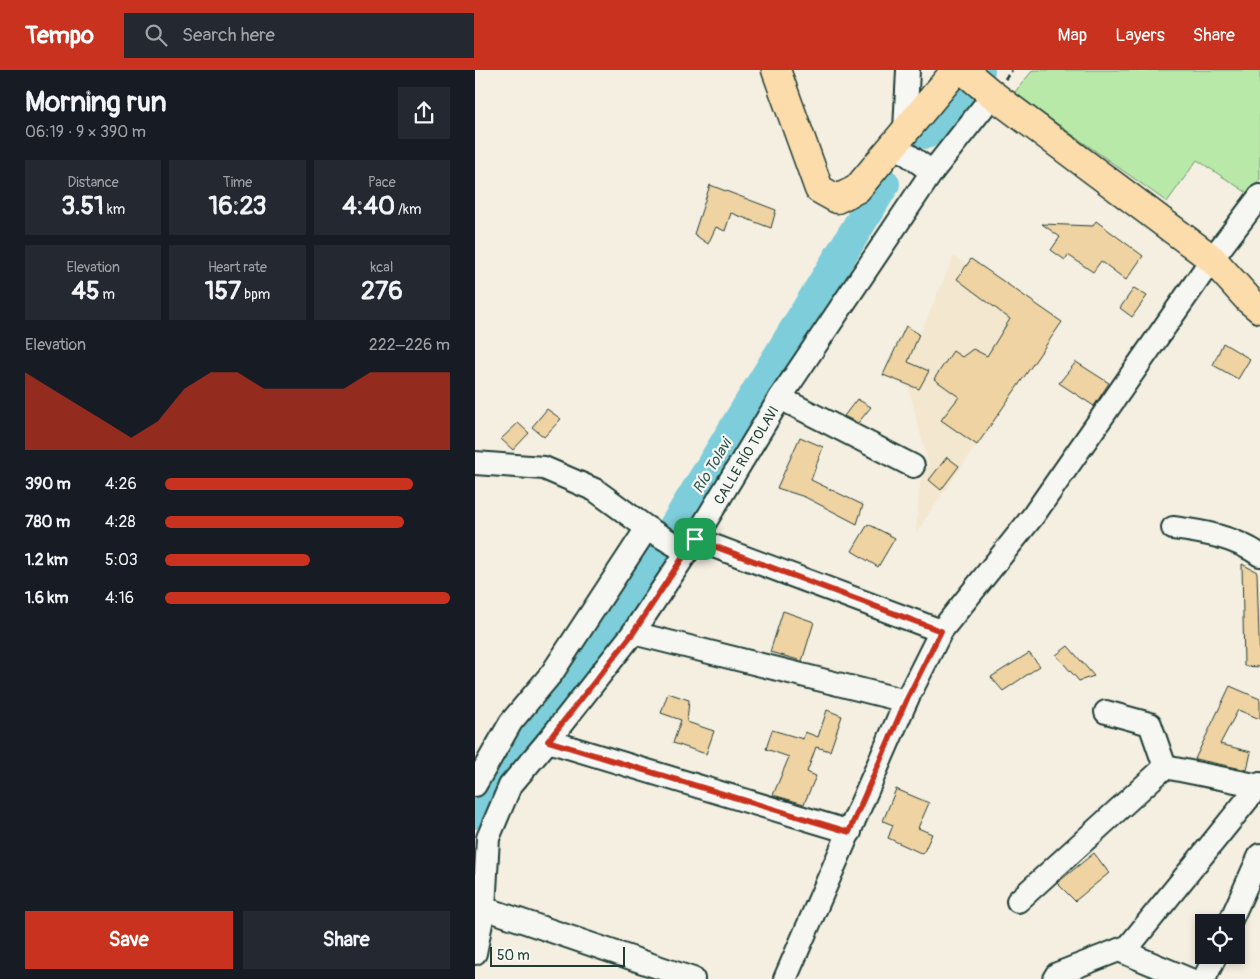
<!DOCTYPE html>
<meta charset="utf-8">
<style>
body{margin:0;font-family:Pangolin,sans-serif;background:#242831;color:#f1f3f6;height:100vh;display:flex;flex-direction:column;font-size:19px;white-space:nowrap}
*{box-sizing:border-box;margin:0}
p{font-size:16px;color:#9ea1a6}
.icon{flex:none;width:28px;height:28px;fill:none;stroke:currentColor;stroke-width:2;stroke-linecap:round;stroke-linejoin:round}
.map{position:relative;flex:1;overflow:hidden}
.details{display:flex;flex-direction:column;background:#171b24;width:475px}
.details>*{flex:none}
.buttons{position:absolute;left:720px;top:844px;display:grid;gap:10px}
.buttons a{display:grid;place-items:center;width:50px;height:50px;border-radius:0px;background:#171b24;box-shadow:0 2px 8px #0003;font-size:25px}
.scale{position:absolute;left:15px;bottom:12px;width:135px;box-sizing:border-box;padding-left:5px;border:2px solid #1f3d34;border-top:0;font-size:14px;line-height:18px;white-space:nowrap;color:#1f3d34;-webkit-text-stroke:4px #f6f6f2;paint-order:stroke}
.pin{position:absolute;display:grid;place-items:center;width:42px;height:42px;color:#fff;margin:-21px;border-radius:10px;box-shadow:0 2px 8px #0006}
.round{display:grid;place-items:center;flex:none;width:52px;height:52px;border-radius:0px;background:#242831}
.head{display:flex;align-items:center;justify-content:space-between;height:85px;padding:0 25px}
h1{font-size:28px;font-weight:700;line-height:38px}
.stats{display:grid;grid-template-columns:repeat(3,1fr);gap:8px;height:85px;padding:5px 25px}
.stats div{display:grid;align-content:center;border-radius:0px;background:#242831;text-align:center}
.stats b{font-size:25px;font-weight:700}
.stats small{font-size:14px;font-weight:400}
.stats p{font-size:14px}
.chart{height:140px;padding:10px 25px}
.chart p{display:flex;justify-content:space-between}
.chart svg{width:100%;height:90px;margin-top:5px;fill:#c8321e;opacity:.7}
.primary-button{display:flex;gap:10px;margin-top:auto;padding:10px 25px}
.primary-button a{flex:1;height:58px;border-radius:0px;background:#c8321e;color:#fff;font-size:20px;font-weight:700;line-height:58px;text-align:center}
.primary-button a+a{background:#242831;color:#f1f3f6}
ul{padding:0 25px;list-style:none;font-size:16px}
li{display:grid;grid-template-columns:80px 60px 1fr;align-items:center;height:38px}
li i{height:12px;border-radius:6px;background:#c8321e}
header{display:flex;align-items:center;gap:30px;box-sizing:border-box;height:70px;padding:0 25px;background:#c8321e;color:#fff}
header strong{font-size:24px}
nav{display:flex;gap:28px;margin-inline-start:auto;font-size:18px}
.search{width:350px;height:45px;background:#242831;display:flex;align-items:center;gap:12px;box-sizing:border-box;padding:0 18px;border-radius:0px;color:#9ea1a6;font-size:19px}
main{display:flex;flex:1;min-height:0}
.map>svg:first-child{display:block}
.built{fill:#f3e7cf}
.green{fill:#b9e9a8;stroke:#6c936e}
.lines{fill:none;stroke-linecap:round;stroke-linejoin:round}
.river{stroke:#7ecdda;stroke-width:32}
.building{fill:#efd3a3;stroke:#1f3d34}
.minor-casing{stroke:#1f3d34;stroke-width:26}
.major-casing{stroke:#1f3d34;stroke-width:31}
.path{stroke:#1f3d34;stroke-width:3;stroke-dasharray:5 4;stroke-linecap:butt}
.minor{stroke:#f6f6f2;stroke-width:22}
.major{stroke:#fddcac;stroke-width:28}
.route-casing{stroke:#fff;stroke-width:10}
.route{stroke:#c8321e;stroke-width:6}
.labels{text-anchor:middle;stroke-width:4.5;stroke-linejoin:round;paint-order:stroke}
.street-label{font-size:14px;fill:#1f3d34;stroke:#f6f6f2}
.water-label{font-size:15px;font-style:italic;fill:#325a55;stroke:#f6f6f2}
</style>
<header>
<strong>Tempo</strong>
<div class="search"><svg class="icon" aria-label="search" viewBox="0 0 24 24"><circle cx="10" cy="10" r="6"/><path d="M15 15l6 6"/></svg>Search here</div>
<nav><a>Map</a><a>Layers</a><a>Share</a></nav>
</header>
<main>
<section class="details">
<div class="head"><div><h1>Morning run</h1><p>06:19 · 9 × 390 m</p></div><a class="round"><svg class="icon" aria-label="share" viewBox="0 0 24 24"><path d="M12 15V3M7 8l5-5 5 5M5 13v7h14v-7"/></svg></a></div>
<div class="stats">
<div><p>Distance</p><b>3.51<small> km</small></b></div>
<div><p>Time</p><b>16:23</b></div>
<div><p>Pace</p><b>4:40<small> /km</small></b></div>
</div>
<div class="stats">
<div><p>Elevation</p><b>45<small> m</small></b></div>
<div><p>Heart rate</p><b>157<small> bpm</small></b></div>
<div><p>kcal</p><b>276</b></div>
</div>
<div class="chart"><p><span>Elevation</span>222–226 m</p>
<svg viewBox="0 0 160 44" preserveAspectRatio="none"><path d="M0 44V6L10 14L20 22L30 30L40 38L50 30L60 14L70 6L80 6L90 14L100 14L110 14L120 14L130 6L140 6L150 6L160 6V44z"/></svg>
</div>
<ul>
<li><b>390 m</b>4:26<i style="width:87%"></i></li>
<li><b>780 m</b>4:28<i style="width:84%"></i></li>
<li><b>1.2 km</b>5:03<i style="width:51%"></i></li>
<li><b>1.6 km</b>4:16<i style="width:100%"></i></li>
</ul>
<div class="primary-button"><a>Save</a><a>Share</a></div>
</section>
<div class="map">
<svg width="785" height="909" viewBox="0 0 785 909">
<rect width="100%" height="100%" fill="#f5efe2"/>
<filter id="ink" filterUnits="userSpaceOnUse"><feTurbulence type="fractalNoise" baseFrequency=".02" numOctaves="2"/><feDisplacementMap in="SourceGraphic" scale="10" xChannelSelector="R" yChannelSelector="G"/><feConvolveMatrix kernelMatrix="1 2 1 2 8 2 1 2 1" color-interpolation-filters="sRGB"/></filter>
<g filter="url(#ink)">
<polygon class="built" points="479,186 585,254 441,463 445,413 453,393 429,301"/>
<polygon class="green" points="558,0 785,0 785,109 774,124 722,90 692,132 539,23"/>
<g class="lines">
<g class="river">
<polyline points="451,63 504,0"/>
<polyline points="0,743 11,719 200,456 409,114"/>
</g>
</g>
<g class="building">
<polygon points="235,115 301,140 296,158 256,143 250,161 241,157 233,174 219,164"/>
<polygon points="621,151 668,186 651,210 626,191 618,202 593,185 590,190 576,180 585,167 567,154 618,156"/>
<polygon points="496,189 587,252 502,375 466,350 484,327 459,309 478,281 487,287 498,279 512,286 535,249 482,209"/>
<polygon points="659,218 672,226 657,247 645,238"/>
<polygon points="431,256 444,264 433,292 454,301 444,319 408,305"/>
<polygon points="748,273 775,289 763,309 738,295"/>
<polygon points="601,292 634,313 619,336 584,313"/>
<polygon points="382,329 396,337 383,353 369,346"/>
<polygon points="72,339 86,349 69,367 57,357"/>
<polygon points="43,353 54,363 38,380 26,369"/>
<polygon points="325,367 348,377 336,410 388,435 382,454 330,427 302,418"/>
<polygon points="472,387 484,396 466,420 454,410"/>
<polygon points="393,454 420,468 403,497 377,481"/>
<polygon points="767,494 782,502 785,597 769,596"/>
<polygon points="308,541 339,552 327,591 295,582"/>
<polygon points="593,576 619,606 604,611 581,585"/>
<polygon points="554,583 565,596 528,621 516,607"/>
<polygon points="755,616 785,629 785,649 763,640 745,674 776,682 772,700 720,689"/>
<polygon points="193,623 214,630 212,652 239,661 231,684 198,673 206,650 186,643"/>
<polygon points="352,640 367,646 355,681 341,677 332,702 341,706 329,734 298,725 314,687 291,679 297,660 328,669 330,662 343,667"/>
<polygon points="421,719 454,733 443,758 457,764 448,784 413,768 418,755 408,751"/>
<polygon points="619,783 634,803 600,831 582,813"/>
</g>
<g class="lines">
<defs>
<g id="minor">
<polyline points="430,60 433,0"/>
<polyline points="418,74 457,102"/>
<polyline points="305,328 438,396"/>
<polyline points="0,393 69,398 120,420 172,458 212,482"/>
<path d="M698 458C729 462 759 467 785 485"/>
<polyline points="220,469 466,561"/>
<polyline points="158,563 431,631"/>
<polyline points="631,642 675,654 690,697"/>
<polyline points="73,671 375,762"/>
<polyline points="0,715 36,652 77,603 172,458"/>
<polyline points="543,831 690,697 785,716"/>
<polyline points="9,838 218,909"/>
<polyline points="755,852 785,785"/>
<polyline points="644,880 713,909"/>
<polyline points="0,883 9,838 13,768 35,716 73,671 158,563 212,482 305,328 457,102 518,25"/>
<polyline points="310,909 431,631 466,561 558,446 737,189 785,126"/>
<polyline points="579,909 582,904 654,876 785,714"/>
<polyline points="729,909 741,885"/>
</g>
<g id="major">
<polyline points="301,0 344,119 362,129 382,119 481,0"/>
<polyline points="488,0 518,25 737,189 774,230 785,239"/>
</g>
</defs>
<use href="#minor" class="minor-casing"/>
<use href="#major" class="major-casing"/>
<polyline class="path" points="530,9 537,0"/>
<use href="#minor" class="minor"/>
<use href="#major" class="major"/>
</g>
</g>
<g class="lines" filter="url(#ink)">
<defs>
<polygon id="route" points="220,469 466,561 431,631 374,762 73,671 158,563"/>
</defs>
<use href="#route" class="route-casing"/>
<use href="#route" class="route"/>
</g>
<g class="labels">
<g class="street-label">
<text transform="translate(271 385) rotate(-59)" y="5">CALLE RÍO TOLAVI</text>
</g>
<g class="water-label">
<text transform="translate(237 396) rotate(-59)" y="5">Río Tolavi</text>
</g>
</g>
</svg>
<div class="buttons">
<a><svg class="icon" aria-label="locate" viewBox="0 0 24 24"><circle cx="12" cy="12" r="6"/><path d="M12 2v4M12 18v4M2 12h4M18 12h4"/></svg></a>
</div>
<div class="scale">50 m</div>
<div class="pin" style="left:220px;top:469px;background:#1e9e55"><svg class="icon" aria-label="arrive" viewBox="0 0 24 24"><path d="M6 21V4h12l-3 4 3 4H6"/></svg></div>
</div>
</main>
